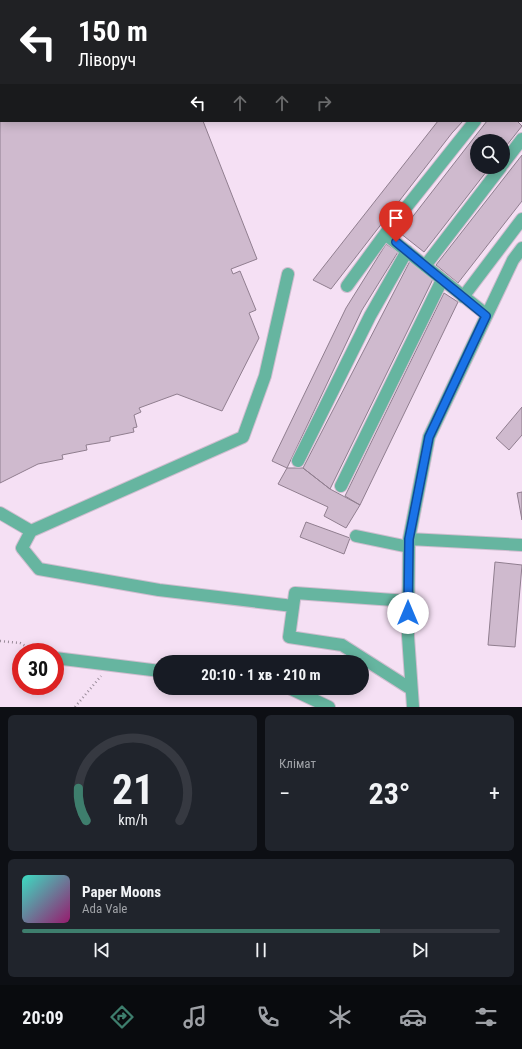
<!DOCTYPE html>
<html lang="uk">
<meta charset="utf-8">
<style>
body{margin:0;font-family:"Roboto Condensed",sans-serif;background:#20242c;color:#f1f3f6;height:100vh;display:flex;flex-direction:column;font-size:15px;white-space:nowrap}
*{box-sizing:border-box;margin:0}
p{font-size:13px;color:#9ea1a6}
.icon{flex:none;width:22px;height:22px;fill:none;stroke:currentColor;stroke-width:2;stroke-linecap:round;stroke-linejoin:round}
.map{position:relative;height:707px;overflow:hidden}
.details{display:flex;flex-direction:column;gap:8px;padding:8px;background:#0d0f14;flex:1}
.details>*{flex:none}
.top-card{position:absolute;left:0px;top:0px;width:522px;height:122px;box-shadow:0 2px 10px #0003;background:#202124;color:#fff;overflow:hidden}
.buttons{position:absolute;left:470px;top:134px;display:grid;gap:8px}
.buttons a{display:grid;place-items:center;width:40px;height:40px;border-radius:50%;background:#171b24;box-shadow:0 2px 10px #0003;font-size:20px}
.speed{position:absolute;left:12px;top:643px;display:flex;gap:8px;font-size:20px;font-weight:700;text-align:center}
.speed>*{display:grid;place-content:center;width:52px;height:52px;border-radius:50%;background:#171b24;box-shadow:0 2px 10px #0003;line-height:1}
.speed .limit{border:6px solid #d22;background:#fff;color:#111}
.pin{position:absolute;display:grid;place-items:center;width:34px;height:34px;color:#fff;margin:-41px -17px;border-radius:50% 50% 50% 0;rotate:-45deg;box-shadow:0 0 4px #0007}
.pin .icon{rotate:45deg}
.me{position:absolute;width:44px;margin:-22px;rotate:0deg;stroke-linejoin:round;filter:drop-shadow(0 0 3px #0008)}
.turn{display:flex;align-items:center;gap:14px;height:84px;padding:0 12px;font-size:18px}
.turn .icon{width:52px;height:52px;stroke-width:2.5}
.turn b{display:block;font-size:28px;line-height:34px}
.lanes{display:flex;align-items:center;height:38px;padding:0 12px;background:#0003;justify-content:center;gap:20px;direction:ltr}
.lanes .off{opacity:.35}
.big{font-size:30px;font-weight:700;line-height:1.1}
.details .widget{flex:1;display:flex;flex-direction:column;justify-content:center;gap:6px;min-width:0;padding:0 14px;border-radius:6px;background:#20242c}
.details .dial{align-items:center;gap:0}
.dial svg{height:104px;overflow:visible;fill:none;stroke:#363941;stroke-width:7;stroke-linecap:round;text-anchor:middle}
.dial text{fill:#f1f3f6;stroke:none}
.song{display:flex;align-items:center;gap:12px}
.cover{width:48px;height:48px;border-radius:6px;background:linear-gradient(135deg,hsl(170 70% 55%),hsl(320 70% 35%))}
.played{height:4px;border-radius:2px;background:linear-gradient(90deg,#3e7e6d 75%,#363941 75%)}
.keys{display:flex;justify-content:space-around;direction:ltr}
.heat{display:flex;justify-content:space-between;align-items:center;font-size:22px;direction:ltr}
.details .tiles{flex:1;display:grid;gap:8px;grid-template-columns:1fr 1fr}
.widget:last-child{grid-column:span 2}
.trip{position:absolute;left:153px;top:655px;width:216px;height:40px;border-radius:20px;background:#171b24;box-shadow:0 2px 10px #0003;font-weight:700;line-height:40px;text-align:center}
.tabs{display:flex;height:64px;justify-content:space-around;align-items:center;background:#090b0e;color:#9ea1a6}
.tabs .icon{width:28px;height:28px}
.tabs .current{color:#3e7e6d}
.tabs b{font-size:18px;color:#f1f3f6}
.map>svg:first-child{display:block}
</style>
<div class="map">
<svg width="522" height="707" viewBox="0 0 522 707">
<rect width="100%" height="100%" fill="#f5e0f4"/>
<!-- building -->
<path fill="#cfbace" stroke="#907e8f" d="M0,0H156L157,1H1V121H203L257,259L231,269L233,274L240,271L256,310L249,313L259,338L222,411L177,394L139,408L141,412L134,415L137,427L133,428L134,432L110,437V441L86,445L87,450L62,455L63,459L38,464L0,483Z
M208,0H324V1H209Z
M438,121H463L452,133L331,289L313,280Z
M487,121H517L522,126L503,150V141H477V167H490L424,252L400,233Z
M522,155V201L458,283L436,265Z
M386,244L398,252L362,310L287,468L272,461L346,308Z
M410,261L433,279L330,489L303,468Z
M444,293L458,302L360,505L345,496Z
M522,407V435L509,450L496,438Z
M287,468H303L330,489L360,505L346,528L324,516L328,507L278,484Z
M522,492V520L517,493Z
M306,522L350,538L344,554L300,537Z
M495,562L522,565L515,647L488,645Z"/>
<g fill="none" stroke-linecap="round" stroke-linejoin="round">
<defs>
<path id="minor" d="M521,68L522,67
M521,110L522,111
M503,164L522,139
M385,234L487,315
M425,266L501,167
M288,274L265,376L243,437L31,531L22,548L39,569L159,590L293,606
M347,286L385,234L475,121
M463,297L522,219
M298,461L370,316L407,251
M341,486L442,280
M0,513L31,531
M356,536L409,547
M409,539L522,545
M408,601L295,593L289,637L342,645L411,689
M55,658L160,671
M289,688L329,707
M413,707L408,636L409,539L429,437L513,260L522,248"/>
</defs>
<!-- minor casing -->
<use href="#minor" stroke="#cfbdcf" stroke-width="14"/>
<!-- path -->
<path stroke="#9a8c9a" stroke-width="2.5" stroke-dasharray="1 3" stroke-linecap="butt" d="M0,641L20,643L37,652
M75,707L101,676"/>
<!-- minor -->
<use href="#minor" stroke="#66b5a0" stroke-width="12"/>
</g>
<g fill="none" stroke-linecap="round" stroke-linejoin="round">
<defs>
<path id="route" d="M396,242L486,316L429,437L409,539L408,613"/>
</defs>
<!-- route casing -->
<use href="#route" stroke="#114b97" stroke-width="10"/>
<!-- route -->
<use href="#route" stroke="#1a73e8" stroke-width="7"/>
</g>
</svg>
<div class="buttons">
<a><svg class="icon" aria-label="search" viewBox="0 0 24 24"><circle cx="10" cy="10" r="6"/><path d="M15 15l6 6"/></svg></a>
</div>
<div class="speed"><div class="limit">30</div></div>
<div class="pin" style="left:396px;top:242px;background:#d93025"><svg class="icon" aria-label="arrive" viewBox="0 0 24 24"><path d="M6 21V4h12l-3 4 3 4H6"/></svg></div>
<svg class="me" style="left:408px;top:613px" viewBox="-20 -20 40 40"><circle r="19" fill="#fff"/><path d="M0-13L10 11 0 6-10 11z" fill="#1a73e8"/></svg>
<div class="trip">20:10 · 1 хв · 210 m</div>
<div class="top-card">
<div class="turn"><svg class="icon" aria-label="left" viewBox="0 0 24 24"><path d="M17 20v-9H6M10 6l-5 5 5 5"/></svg><div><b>150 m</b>Ліворуч</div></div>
<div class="lanes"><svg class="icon" aria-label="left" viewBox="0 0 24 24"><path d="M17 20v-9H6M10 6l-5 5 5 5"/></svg><svg class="icon off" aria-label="ahead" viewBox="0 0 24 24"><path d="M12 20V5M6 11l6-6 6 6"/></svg><svg class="icon off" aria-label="ahead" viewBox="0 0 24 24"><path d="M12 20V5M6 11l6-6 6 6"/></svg><svg class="icon off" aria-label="right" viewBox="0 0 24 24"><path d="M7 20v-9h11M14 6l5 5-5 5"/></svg></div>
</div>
</div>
<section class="details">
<div class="tiles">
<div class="widget dial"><svg viewBox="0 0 100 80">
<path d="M14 69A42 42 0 1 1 86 69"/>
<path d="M14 69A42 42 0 0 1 8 44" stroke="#3e7e6d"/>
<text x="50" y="56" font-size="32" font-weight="700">21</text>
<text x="50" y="72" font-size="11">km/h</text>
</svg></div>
<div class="widget"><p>Клімат</p>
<div class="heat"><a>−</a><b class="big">23°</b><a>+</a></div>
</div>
<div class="widget">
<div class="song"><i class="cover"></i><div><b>Paper Moons</b><p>Ada Vale</p></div></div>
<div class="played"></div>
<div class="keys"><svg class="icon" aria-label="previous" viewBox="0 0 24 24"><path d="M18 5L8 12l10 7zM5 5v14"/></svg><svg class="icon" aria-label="pause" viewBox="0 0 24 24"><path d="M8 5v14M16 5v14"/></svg><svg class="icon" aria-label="next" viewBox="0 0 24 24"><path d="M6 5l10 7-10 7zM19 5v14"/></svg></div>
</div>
</div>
</section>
<nav class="tabs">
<b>20:09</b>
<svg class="icon current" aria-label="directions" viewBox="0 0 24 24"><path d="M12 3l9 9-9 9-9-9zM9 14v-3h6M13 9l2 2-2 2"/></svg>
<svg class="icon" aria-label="music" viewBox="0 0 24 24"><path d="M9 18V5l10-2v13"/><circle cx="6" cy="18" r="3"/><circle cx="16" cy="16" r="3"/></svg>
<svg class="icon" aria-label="phone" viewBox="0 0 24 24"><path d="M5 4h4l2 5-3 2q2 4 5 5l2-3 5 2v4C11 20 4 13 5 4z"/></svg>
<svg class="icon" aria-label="climate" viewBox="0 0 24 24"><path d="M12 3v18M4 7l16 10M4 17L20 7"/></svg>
<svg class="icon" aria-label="car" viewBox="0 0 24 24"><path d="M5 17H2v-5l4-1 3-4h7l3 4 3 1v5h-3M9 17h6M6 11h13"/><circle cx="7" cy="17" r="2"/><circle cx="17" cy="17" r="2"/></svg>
<svg class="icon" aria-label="filters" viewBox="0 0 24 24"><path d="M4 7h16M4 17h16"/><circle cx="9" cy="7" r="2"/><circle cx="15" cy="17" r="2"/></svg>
</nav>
